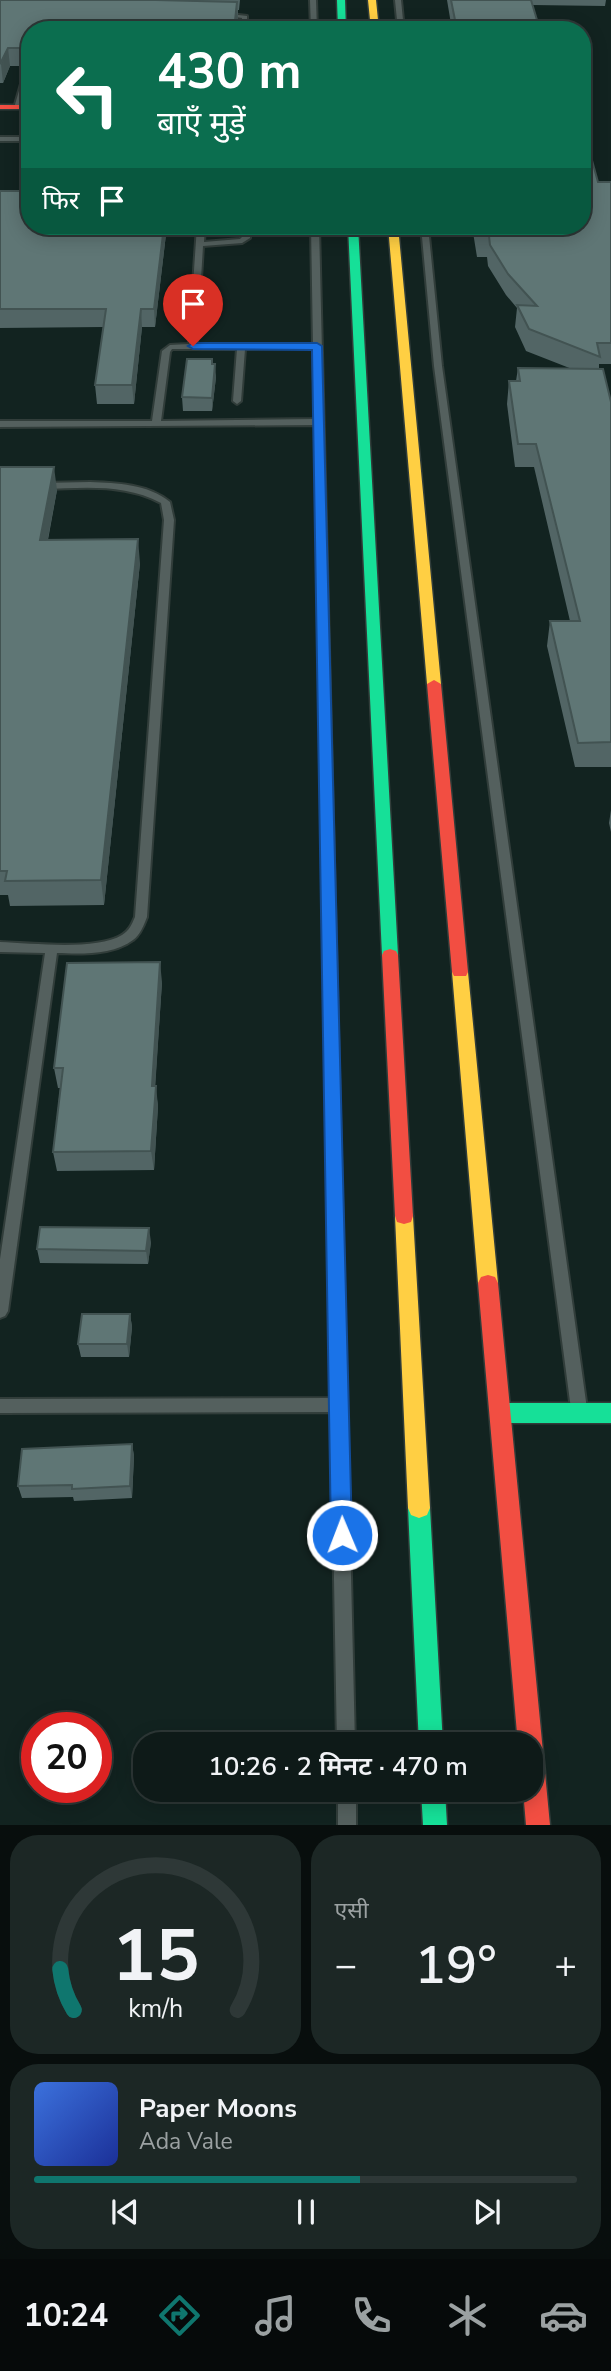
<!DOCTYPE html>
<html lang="hi">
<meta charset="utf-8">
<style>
body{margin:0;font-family:"Nunito Sans","Noto Sans Devanagari",sans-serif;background:#1c2725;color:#f1f3f6;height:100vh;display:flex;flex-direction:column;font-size:26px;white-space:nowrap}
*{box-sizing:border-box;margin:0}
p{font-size:23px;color:#9ba1a2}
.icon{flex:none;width:38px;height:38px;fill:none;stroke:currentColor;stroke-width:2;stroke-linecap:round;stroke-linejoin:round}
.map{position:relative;height:1825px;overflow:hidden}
.drawer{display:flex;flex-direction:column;gap:10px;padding:10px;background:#080e0d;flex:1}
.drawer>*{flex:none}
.guide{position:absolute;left:21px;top:21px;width:570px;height:214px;border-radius:28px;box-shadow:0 4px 18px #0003,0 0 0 2px #2e3837;background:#0b6e4f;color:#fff;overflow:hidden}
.speed{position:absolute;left:21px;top:1712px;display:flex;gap:14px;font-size:35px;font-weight:700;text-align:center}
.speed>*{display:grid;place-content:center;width:91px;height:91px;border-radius:50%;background:#0e1a18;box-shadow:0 4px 18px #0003,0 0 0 2px #2e3837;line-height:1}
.speed .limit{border:10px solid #d22;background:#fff;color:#111}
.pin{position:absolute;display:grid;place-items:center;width:60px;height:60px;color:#fff;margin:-72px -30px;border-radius:50% 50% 50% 0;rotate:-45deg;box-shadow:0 0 7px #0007}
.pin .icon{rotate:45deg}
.me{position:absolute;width:77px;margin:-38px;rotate:359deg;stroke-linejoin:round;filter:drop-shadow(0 0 5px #0008)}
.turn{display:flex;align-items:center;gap:24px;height:147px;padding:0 21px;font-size:32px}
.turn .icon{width:91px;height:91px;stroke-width:2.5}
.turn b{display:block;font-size:49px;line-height:60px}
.then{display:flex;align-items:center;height:66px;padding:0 21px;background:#0003;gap:14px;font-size:26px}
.big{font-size:52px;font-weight:600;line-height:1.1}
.drawer .card{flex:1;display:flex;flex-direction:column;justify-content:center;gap:10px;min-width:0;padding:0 24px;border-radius:28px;background:#1c2725}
.drawer .dial{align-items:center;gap:0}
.dial svg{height:182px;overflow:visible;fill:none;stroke:#2e3837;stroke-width:7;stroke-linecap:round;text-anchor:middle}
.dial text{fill:#f1f3f6;stroke:none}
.song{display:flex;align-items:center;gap:21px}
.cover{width:84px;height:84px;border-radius:10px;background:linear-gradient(135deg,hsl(220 70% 55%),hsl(230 70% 35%))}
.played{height:7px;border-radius:4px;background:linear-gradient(90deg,#0f766e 60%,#2e3837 60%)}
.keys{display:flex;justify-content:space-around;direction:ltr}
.heat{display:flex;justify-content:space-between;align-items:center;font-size:38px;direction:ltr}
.drawer .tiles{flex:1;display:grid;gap:10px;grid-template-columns:1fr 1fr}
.card:last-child{grid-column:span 2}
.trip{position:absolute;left:133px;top:1732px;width:410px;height:70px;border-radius:28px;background:#0e1a18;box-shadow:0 4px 18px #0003,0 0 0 2px #2e3837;font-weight:600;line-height:70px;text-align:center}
.menu{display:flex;height:112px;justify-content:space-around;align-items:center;background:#060a0a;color:#9ba1a2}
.menu .icon{width:49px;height:49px}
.menu .on{color:#0f766e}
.menu b{font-size:32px;color:#f1f3f6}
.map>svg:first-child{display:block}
</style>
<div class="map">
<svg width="611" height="1825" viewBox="0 0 611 1825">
<rect width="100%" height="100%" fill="#122320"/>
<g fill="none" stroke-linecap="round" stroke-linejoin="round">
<defs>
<path id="lane" d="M310,0H316L317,30H311Z
M395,0H401L404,30H398Z
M222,13L247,16V30H241L242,18L222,15Z
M30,73L19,107L14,108L23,77Z
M0,137H30V141H0Z
M197,226H205L204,242L240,239L242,237L243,226H250V238L242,243L203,246L197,344H313L311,226H319L355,1745H337L331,1412L0,1413V1399L331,1398L315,425L0,427V421H152L162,351L170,345L189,344ZM313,348L315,419L161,421L170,352L172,349H237L233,401L237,404L241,401L245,349Z
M421,226H428L442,366L587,1409L585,1414L579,1416L573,1414L571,1409L434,366Z
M90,482C117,483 148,484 170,502L174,520L147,917C144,925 140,935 133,940C114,955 81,954 57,953L8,1311L5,1316L0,1318V1259L45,953L0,952V942C31,943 96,951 122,935C129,931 132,924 135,917L164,520L161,503C124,483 83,488 42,489L37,486L42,483Z
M338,1790H356V1825H338Z"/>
<path id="fast" d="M337,0H345L346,30H338Z
M348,226H358L398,955L396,959H384L382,955Z
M500,1403H611V1423H500L493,1420L490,1413L493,1406Z
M419,1498L427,1501L430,1508L443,1745H419L408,1508L411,1501Z
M421,1790H445L447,1825H423Z"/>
<path id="slow" d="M368,0H376L379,30H371Z
M388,226H398L441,684L434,688L427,684Z
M460,966L466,968L468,972L498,1283L495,1289L488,1291L481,1289L478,1283L452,972L454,968Z
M404,1208L411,1210L413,1216L430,1508L427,1515L419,1518L411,1515L408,1508L395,1216L397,1210Z"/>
<path id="jam" d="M0,105H30V109H0Z
M434,680L441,684L468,972L466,976H454L452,972L427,684Z
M390,949L396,951L398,955L413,1216L411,1222L404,1224L397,1222L395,1216L382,955L384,951Z
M488,1275L495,1277L498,1283L550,1825H526L523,1790H530V1745H518L478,1283L481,1277Z"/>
</defs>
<!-- lane casing -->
<use href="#lane" stroke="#313d3a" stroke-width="4"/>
<!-- fast casing -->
<use href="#fast" stroke="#313d3a" stroke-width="3"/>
<!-- slow casing -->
<use href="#slow" stroke="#313d3a" stroke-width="3"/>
<!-- jam casing -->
<use href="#jam" stroke="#313d3a" stroke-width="3"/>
<!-- lane -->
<use href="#lane" fill="#54605e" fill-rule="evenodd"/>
<!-- fast -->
<use href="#fast" fill="#16e098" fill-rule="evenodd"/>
<!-- slow -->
<use href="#slow" fill="#ffcf43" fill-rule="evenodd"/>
<!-- jam -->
<use href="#jam" fill="#f24e42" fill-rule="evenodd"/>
</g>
<!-- wall -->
<path fill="#526565" d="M0,0H240L239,10H238V20L30,30V66H10L3,83H0Z
M447,0H606L605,6L532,5L540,30H452Z
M598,182H611V364H599V369L611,402V767H575L547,646L550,621H570L534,467H515L507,404L509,381H516L518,368L572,369L526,351L515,327L517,308L506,295L488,266L487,257H477L472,226H583Z
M0,191L167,226L155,327H142L134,404H97L95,385L103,327L0,328Z
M213,364L216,377L212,411H183L182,397Z
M0,467L57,490L48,540L140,563L104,905L10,906L8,895H0Z
M611,810V832L609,823Z
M162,982L155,1086L158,1106L154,1170L57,1171L53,1152L60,1088H58L54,1068Z
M151,1242L148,1264L40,1263L37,1249Z
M130,1314L132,1327L129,1357H81L78,1344Z
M132,1444L134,1456L132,1498L74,1501L73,1497L22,1498L18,1486Z"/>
<!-- shaded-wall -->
<path fill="#425352" d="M237,2L238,20L237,30H234Z
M8,48L10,66L3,83L1,64Z
M164,226H167L155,327L154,309Z
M141,309L142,327L134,404L132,385Z
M215,364L216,377L212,411V398Z
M54,467L57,490L43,564L40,540Z
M138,539L140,563L104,905L101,880Z
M160,962L162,982L154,1106L152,1086Z
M156,1086L158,1106L154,1170L151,1151Z
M149,1228L151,1242L148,1264L146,1251Z
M130,1314L132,1327L129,1357L127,1344Z
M132,1444L134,1456L132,1498L130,1486Z"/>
<!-- building -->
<path fill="#5f7675" stroke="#425352" stroke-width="2" d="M0,0H156L237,2L234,30H30V48H8L0,64Z
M451,0H531L540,30H457Z
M583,128L598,182H611V343H597L600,357L529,329L517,305L537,306L508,274L490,245L489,236H479L477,226H583Z
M0,191H30V226H164L154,309H141L132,385H95L106,309H0Z
M187,359H212V364H215L212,398L182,397Z
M518,368L603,369L611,402V742L578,743L550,621H580L536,444H518L509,381H520Z
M0,467H54L40,540L138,539L101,880L5,881L7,871H0Z
M160,962L152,1086H156L151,1151L53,1152L63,1068H54L67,963Z
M40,1227L149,1228L146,1251L37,1249Z
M82,1314H130L127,1344H78Z
M132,1444L130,1486L72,1489V1485L18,1486L22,1449Z"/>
<!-- route -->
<path fill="#1a73e8" stroke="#114b97" stroke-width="2" d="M317,343L322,346L352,1535L349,1543L342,1546L334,1543L331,1535L312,350L193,349L188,346L193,343Z"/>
</svg>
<div class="speed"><div class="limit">20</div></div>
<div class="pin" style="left:193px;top:346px;background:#d93025"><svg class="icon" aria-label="arrive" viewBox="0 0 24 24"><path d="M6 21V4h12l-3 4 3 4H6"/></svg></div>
<svg class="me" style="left:342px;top:1535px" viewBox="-20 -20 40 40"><circle r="17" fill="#1a73e8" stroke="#fff" stroke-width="3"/><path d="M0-11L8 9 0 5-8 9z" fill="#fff"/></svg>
<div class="trip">10:26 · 2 मिनट · 470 m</div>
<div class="guide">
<div class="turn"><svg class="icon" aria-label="left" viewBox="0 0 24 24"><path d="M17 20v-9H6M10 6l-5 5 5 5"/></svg><div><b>430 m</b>बाएँ मुड़ें</div></div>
<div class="then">फिर<svg class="icon" aria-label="arrive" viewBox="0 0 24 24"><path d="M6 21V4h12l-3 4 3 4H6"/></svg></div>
</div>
</div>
<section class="drawer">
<div class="tiles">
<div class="card dial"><svg viewBox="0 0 100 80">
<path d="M14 69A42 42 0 1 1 86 69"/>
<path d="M14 69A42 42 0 0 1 8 51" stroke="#0f766e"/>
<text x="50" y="56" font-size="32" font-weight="700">15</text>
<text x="50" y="72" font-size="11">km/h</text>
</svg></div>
<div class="card"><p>एसी</p>
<div class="heat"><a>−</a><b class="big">19°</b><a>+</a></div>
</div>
<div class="card">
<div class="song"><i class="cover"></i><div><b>Paper Moons</b><p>Ada Vale</p></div></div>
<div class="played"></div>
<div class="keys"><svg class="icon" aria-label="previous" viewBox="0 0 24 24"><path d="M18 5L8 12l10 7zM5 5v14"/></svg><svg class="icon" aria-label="pause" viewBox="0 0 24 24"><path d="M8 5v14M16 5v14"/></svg><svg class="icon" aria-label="next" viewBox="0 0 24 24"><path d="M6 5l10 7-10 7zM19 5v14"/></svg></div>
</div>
</div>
</section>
<nav class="menu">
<b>10:24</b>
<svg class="icon on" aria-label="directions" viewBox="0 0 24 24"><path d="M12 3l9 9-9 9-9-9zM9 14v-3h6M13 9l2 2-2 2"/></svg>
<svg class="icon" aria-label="music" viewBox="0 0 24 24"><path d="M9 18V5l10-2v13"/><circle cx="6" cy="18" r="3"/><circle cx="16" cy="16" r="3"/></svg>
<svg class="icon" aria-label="phone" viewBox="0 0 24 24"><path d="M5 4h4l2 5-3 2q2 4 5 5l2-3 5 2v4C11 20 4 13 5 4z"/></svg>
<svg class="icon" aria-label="climate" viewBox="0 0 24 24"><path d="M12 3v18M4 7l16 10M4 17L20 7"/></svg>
<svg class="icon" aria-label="car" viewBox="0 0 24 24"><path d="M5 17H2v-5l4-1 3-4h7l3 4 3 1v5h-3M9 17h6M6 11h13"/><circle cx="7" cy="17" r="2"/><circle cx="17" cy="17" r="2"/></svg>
</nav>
